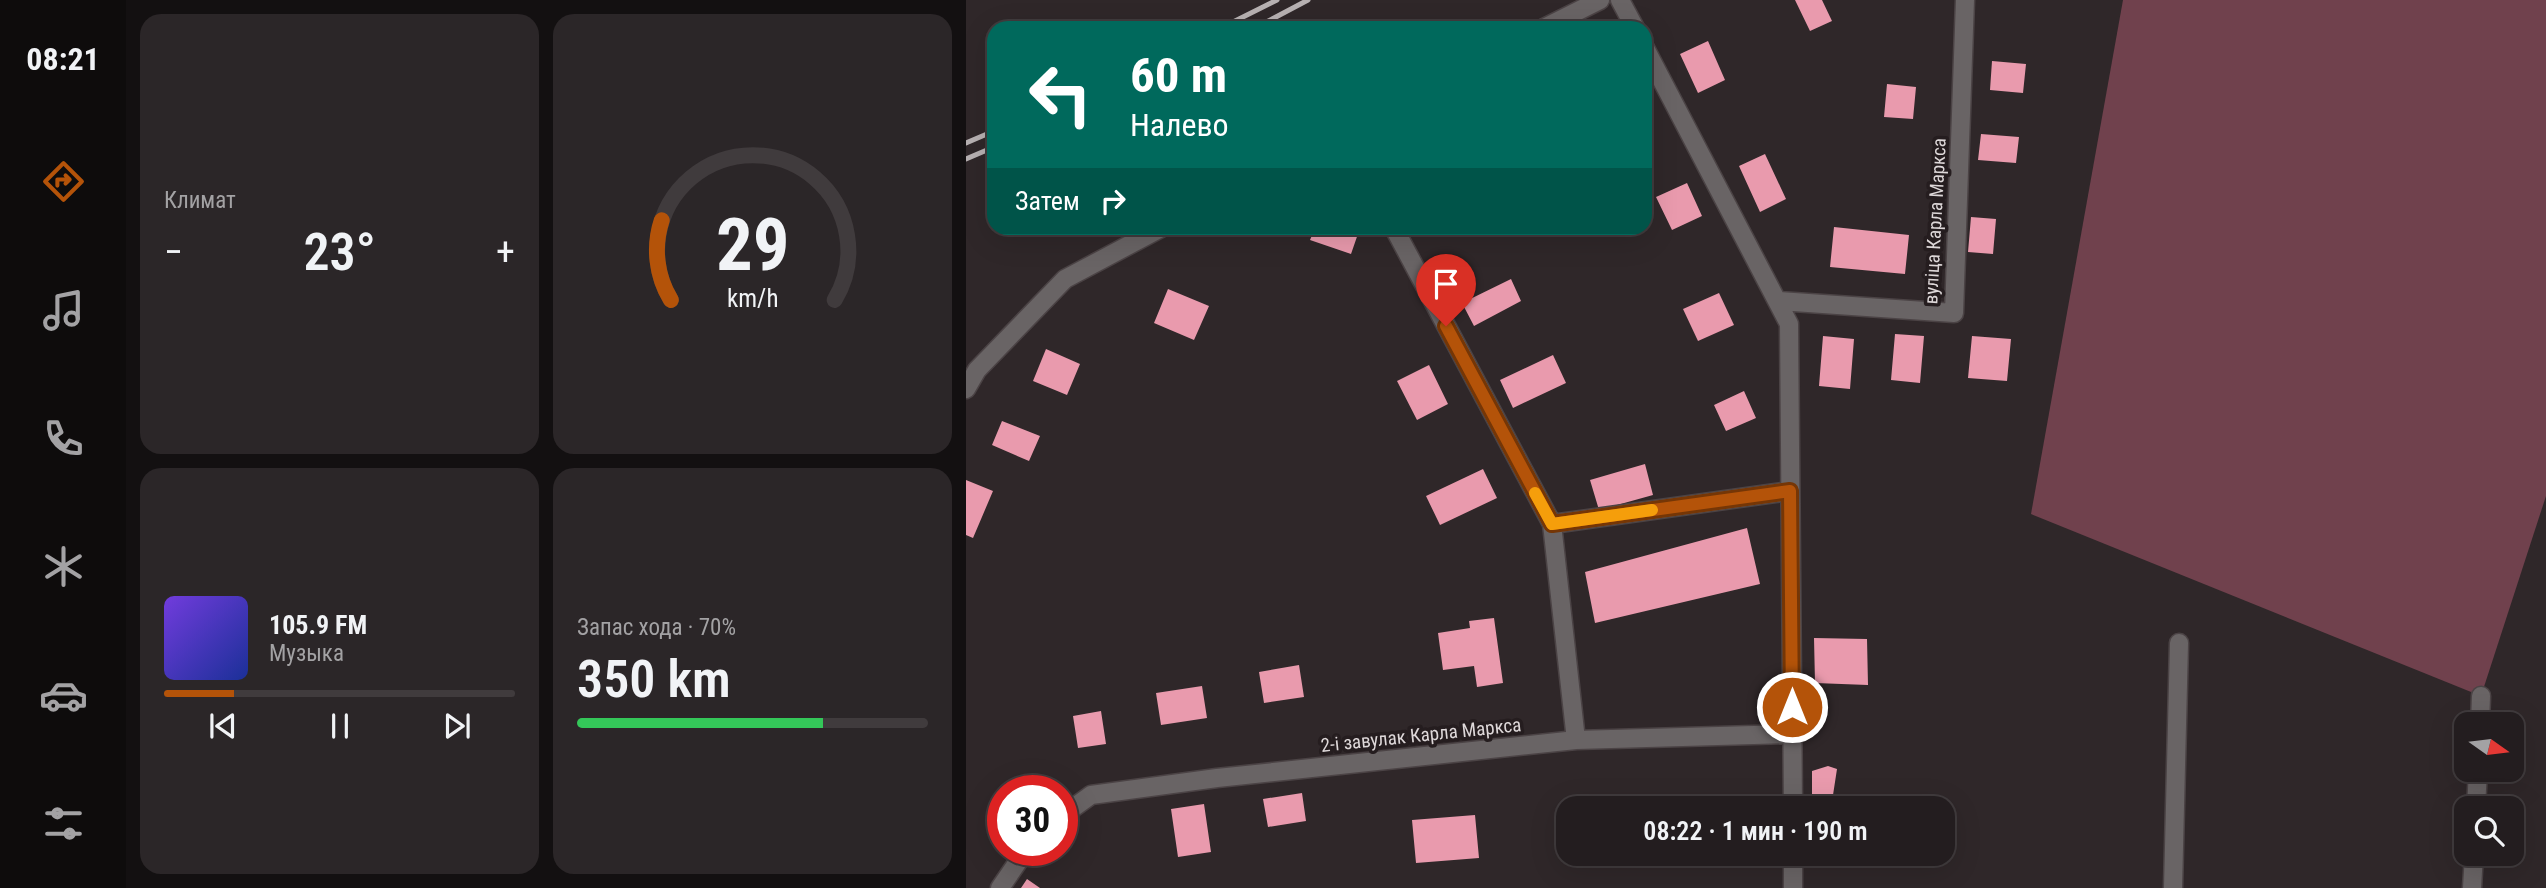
<!DOCTYPE html>
<html lang="ru">
<meta charset="utf-8">
<style>
body{margin:0;font-family:"Roboto Condensed",sans-serif;background:#2b2628;color:#f1f3f6;height:100vh;display:flex;flex-direction:column;font-size:26px;white-space:nowrap}
*{box-sizing:border-box;margin:0}
p{font-size:23px;color:#a3a2a4}
.icon{flex:none;width:38px;height:38px;fill:none;stroke:currentColor;stroke-width:2;stroke-linecap:round;stroke-linejoin:round}
.map{position:relative;flex:1;overflow:hidden}
.panel{display:flex;flex-direction:column;gap:14px;padding:14px;background:#131011;width:840px}
.panel>*{flex:none}
.hud{position:absolute;left:21px;top:21px;width:665px;height:214px;border-radius:21px;box-shadow:0 7px 28px #0002,0 0 0 2px #403b3d;background:#00695c;color:#fff;overflow:hidden}
.needle{width:46px;rotate:104deg}
.fabs{position:absolute;left:1488px;top:712px;display:grid;gap:14px}
.fabs a{display:grid;place-items:center;width:70px;height:70px;border-radius:14px;background:#231d1f;box-shadow:0 7px 28px #0002,0 0 0 2px #403b3d;font-size:35px}
.speed{position:absolute;left:21px;top:775px;display:flex;gap:14px;font-size:35px;font-weight:700;text-align:center}
.speed>*{display:grid;place-content:center;width:91px;height:91px;border-radius:50%;background:#231d1f;box-shadow:0 7px 28px #0002,0 0 0 2px #403b3d;line-height:1}
.speed .limit{border:10px solid #d22;background:#fff;color:#111}
.pin{position:absolute;display:grid;place-items:center;width:60px;height:60px;color:#fff;margin:-72px -30px;border-radius:50% 50% 50% 0;rotate:-45deg;box-shadow:0 0 7px #0007}
.pin .icon{rotate:45deg}
.me{position:absolute;width:77px;margin:-38px;rotate:0deg;stroke-linejoin:round;filter:drop-shadow(0 0 5px #0008)}
.turn{display:flex;align-items:center;gap:24px;height:147px;padding:0 28px;font-size:32px}
.turn .icon{width:91px;height:91px;stroke-width:2.5}
.turn b{display:block;font-size:49px;line-height:60px}
.then{display:flex;align-items:center;height:66px;padding:0 28px;background:#0003;gap:14px;font-size:26px}
.big{font-size:52px;font-weight:600;line-height:1.1}
.panel .card{flex:1;display:flex;flex-direction:column;justify-content:center;gap:10px;min-width:0;padding:0 24px;border-radius:21px;background:#2b2628}
.panel .dial{align-items:center;gap:0}
.dial svg{height:182px;overflow:visible;fill:none;stroke:#403b3d;stroke-width:7;stroke-linecap:round;text-anchor:middle}
.dial text{fill:#f1f3f6;stroke:none}
.song{display:flex;align-items:center;gap:21px}
.cover{width:84px;height:84px;border-radius:10px;background:linear-gradient(135deg,hsl(260 70% 55%),hsl(230 70% 35%))}
.played{height:7px;border-radius:4px;background:linear-gradient(90deg,#b45309 20%,#403b3d 20%)}
.keys{display:flex;justify-content:space-around;direction:ltr}
.heat{display:flex;justify-content:space-between;align-items:center;font-size:38px;direction:ltr}
.charge{height:10px;border-radius:5px;background:linear-gradient(90deg,#34c759 70%,#403b3d 0)}
.panel .tiles{flex:1;display:grid;gap:14px;grid-template-columns:repeat(2,1fr)}
.trip{position:absolute;left:590px;top:796px;width:399px;height:70px;border-radius:21px;background:#231d1f;box-shadow:0 7px 28px #0002,0 0 0 2px #403b3d;font-weight:600;line-height:70px;text-align:center}
main{display:flex;flex:1;min-height:0}
.menu{display:flex;flex-direction:column;width:126px;justify-content:space-around;align-items:center;background:#0e0c0c;color:#a3a2a4}
.menu .icon{width:49px;height:49px}
.menu .selected{color:#b45309}
.menu b{font-size:32px;color:#f1f3f6}
.map>svg:first-child{display:block}
</style>
<main>
<nav class="menu">
<b>08:21</b>
<svg class="icon selected" aria-label="directions" viewBox="0 0 24 24"><path d="M12 3l9 9-9 9-9-9zM9 14v-3h6M13 9l2 2-2 2"/></svg>
<svg class="icon" aria-label="music" viewBox="0 0 24 24"><path d="M9 18V5l10-2v13"/><circle cx="6" cy="18" r="3"/><circle cx="16" cy="16" r="3"/></svg>
<svg class="icon" aria-label="phone" viewBox="0 0 24 24"><path d="M5 4h4l2 5-3 2q2 4 5 5l2-3 5 2v4C11 20 4 13 5 4z"/></svg>
<svg class="icon" aria-label="climate" viewBox="0 0 24 24"><path d="M12 3v18M4 7l16 10M4 17L20 7"/></svg>
<svg class="icon" aria-label="car" viewBox="0 0 24 24"><path d="M5 17H2v-5l4-1 3-4h7l3 4 3 1v5h-3M9 17h6M6 11h13"/><circle cx="7" cy="17" r="2"/><circle cx="17" cy="17" r="2"/></svg>
<svg class="icon" aria-label="filters" viewBox="0 0 24 24"><path d="M4 7h16M4 17h16"/><circle cx="9" cy="7" r="2"/><circle cx="15" cy="17" r="2"/></svg>
</nav>
<section class="panel">
<div class="tiles">
<div class="card"><p>Климат</p>
<div class="heat"><a>−</a><b class="big">23°</b><a>+</a></div>
</div>
<div class="card dial"><svg viewBox="0 0 100 80">
<path d="M14 69A42 42 0 1 1 86 69"/>
<path d="M14 69A42 42 0 0 1 10 34" stroke="#b45309"/>
<text x="50" y="56" font-size="32" font-weight="700">29</text>
<text x="50" y="72" font-size="11">km/h</text>
</svg></div>
<div class="card">
<div class="song"><i class="cover"></i><div><b>105.9 FM</b><p>Музыка</p></div></div>
<div class="played"></div>
<div class="keys"><svg class="icon" aria-label="previous" viewBox="0 0 24 24"><path d="M18 5L8 12l10 7zM5 5v14"/></svg><svg class="icon" aria-label="pause" viewBox="0 0 24 24"><path d="M8 5v14M16 5v14"/></svg><svg class="icon" aria-label="next" viewBox="0 0 24 24"><path d="M6 5l10 7-10 7zM19 5v14"/></svg></div>
</div>
<div class="card"><p>Запас хода · 70%</p><b class="big">350 km</b><div class="charge"></div></div>
</div>
</section>
<div class="map">
<svg width="1580" height="888" viewBox="0 0 1580 888">
<rect width="100%" height="100%" fill="#2f2729"/>
<!-- green -->
<path fill="#70414d" d="M1157,0H1580V496L1515,696L1065,514Z"/>
<!-- building -->
<path fill="#e99aad" d="M829,0H856L866,21L844,31Z
M742,41L759,80L732,93L714,54Z
M1026,61L1060,64L1057,93L1024,90Z
M921,84L950,87L947,119L918,117Z
M1015,134L1053,137L1050,163L1012,160Z
M799,154L820,199L794,212L773,166Z
M721,183L736,216L706,230L690,197Z
M1005,217L1030,219L1027,254L1002,252Z
M868,227L943,235L939,274L864,267Z
M349,228H394L385,254L344,240Z
M545,279L555,301L508,326L496,303Z
M202,289L243,306L228,340L188,323Z
M753,293L768,325L732,341L717,309Z
M929,334L958,336L954,383L925,380Z
M857,336L888,339L884,389L853,386Z
M1006,336L1045,339L1041,381L1002,378Z
M80,349L114,364L101,395L67,381Z
M587,355L600,383L547,408L534,380Z
M463,365L482,404L451,420L431,381Z
M778,391L790,418L760,431L748,405Z
M36,421L74,436L63,461L26,445Z
M679,464L687,495L633,510L624,480Z
M517,469L531,498L474,525L460,496Z
M0,480L27,491L7,538L0,535Z
M781,528L794,584L629,623L619,572Z
M528,618L537,683L511,687L508,666L477,670L472,633L504,628L503,621Z
M848,638L901,639L902,685L849,683Z
M333,665L338,697L298,703L293,672Z
M236,686L241,718L195,725L190,693Z
M135,711L140,744L112,748L107,716Z
M862,766L871,769L865,808H846V771Z
M336,793L340,821L302,827L297,799Z
M238,804L245,852L212,857L205,809Z
M509,815L513,858L450,863L446,820Z
M61,879L74,888H55Z"/>
<g fill="none" stroke-linecap="round" stroke-linejoin="round">
<defs>
<path id="minor" d="M654,0L669,28
M578,28L634,0
M679,48L823,324L827,808
M428,228L586,524L824,491
M813,301L988,313L999,0
M0,389L11,370L99,279L195,228
M586,524L610,740
M1514,724L1515,696
M1510,808L1512,770
M96,816L125,795L251,778L610,740L826,734
M827,854V888
M34,888L60,850
M1207,888L1213,643
M1506,888L1508,854"/>
</defs>
<!-- minor casing -->
<use href="#minor" stroke="#4b4345" stroke-width="21"/>
<!-- minor -->
<use href="#minor" stroke="#696465" stroke-width="18"/>
<!-- rail -->
<path stroke="#b7b1b2" stroke-width="5" d="M255,28L311,0
M289,28L342,0
M0,143L28,131
M0,159L28,147"/>
</g>
<g fill="none" stroke-linecap="round" stroke-linejoin="round">
<defs>
<path id="route" d="M480,326L586,524L824,491L826,707"/>
</defs>
<!-- route casing -->
<use href="#route" stroke="#753606" stroke-width="18"/>
<!-- route -->
<use href="#route" stroke="#b45309" stroke-width="12"/>
<!-- slow -->
<path stroke="#f59e0b" stroke-width="12" d="M569,493L586,524L686,510"/>
</g>
<g text-anchor="middle" dominant-baseline="central" stroke-width="7" stroke-linejoin="round" paint-order="stroke">
<!-- street labels -->
<g font-size="19" fill="#ded8d9" stroke="#251d1f">
<text transform="translate(969 221) rotate(-87)">вуліца Карла Маркса</text>
<text transform="translate(455 735) rotate(-6)">2-і завулак Карла Маркса</text>
</g>
</g>
</svg>
<div class="fabs">
<a><svg class="needle" viewBox="-14 -14 28 28"><path d="M0-13l5 13h-10z" fill="#e53935"/><path d="M0 13l5-13h-10z" fill="#a3a2a4"/></svg></a>
<a><svg class="icon" aria-label="search" viewBox="0 0 24 24"><circle cx="10" cy="10" r="6"/><path d="M15 15l6 6"/></svg></a>
</div>
<div class="speed"><div class="limit">30</div></div>
<div class="pin" style="left:480px;top:326px;background:#d93025"><svg class="icon" aria-label="arrive" viewBox="0 0 24 24"><path d="M6 21V4h12l-3 4 3 4H6"/></svg></div>
<svg class="me" style="left:826px;top:707px" viewBox="-20 -20 40 40"><circle r="17" fill="#b45309" stroke="#fff" stroke-width="3"/><path d="M0-11L8 9 0 5-8 9z" fill="#fff"/></svg>
<div class="trip">08:22 · 1 мин · 190 m</div>
<div class="hud">
<div class="turn"><svg class="icon" aria-label="left" viewBox="0 0 24 24"><path d="M17 20v-9H6M10 6l-5 5 5 5"/></svg><div><b>60 m</b>Налево</div></div>
<div class="then">Затем<svg class="icon" aria-label="right" viewBox="0 0 24 24"><path d="M7 20v-9h11M14 6l5 5-5 5"/></svg></div>
</div>
</div>
</main>
